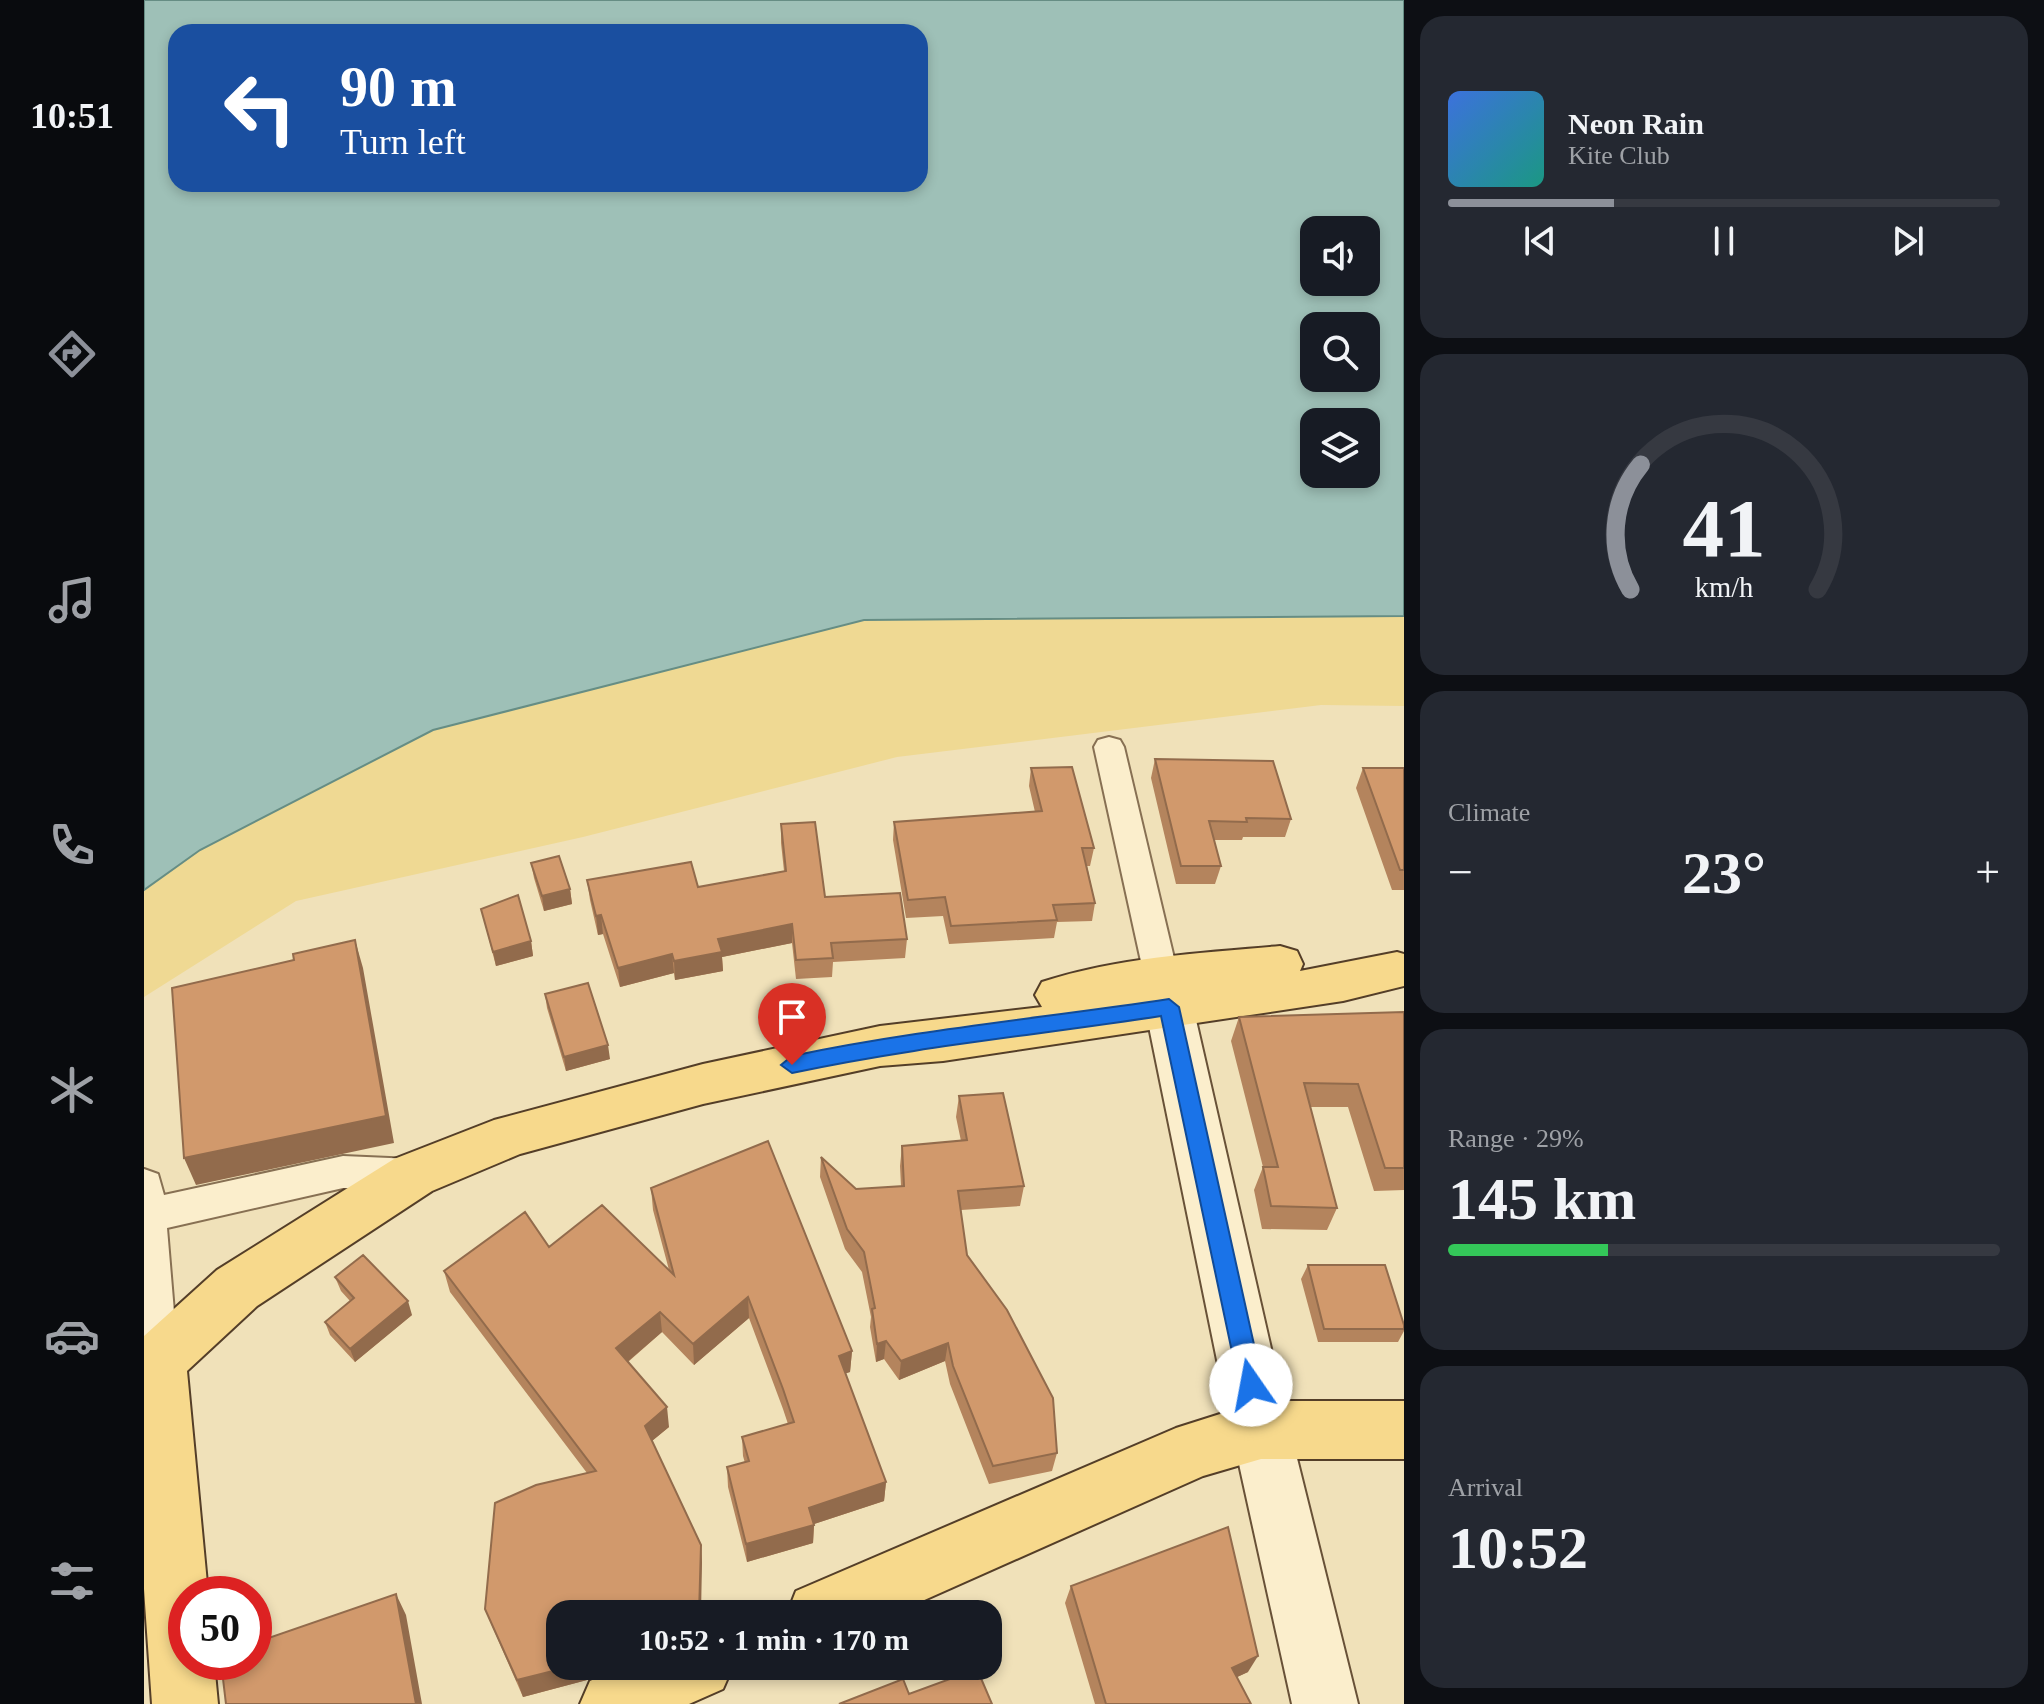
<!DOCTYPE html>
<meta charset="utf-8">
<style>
body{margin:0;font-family:"Times New Roman",serif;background:#242831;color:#f1f3f6;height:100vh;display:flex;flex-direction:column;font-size:30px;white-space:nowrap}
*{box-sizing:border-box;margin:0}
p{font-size:26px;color:#9ea1a6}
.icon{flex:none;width:44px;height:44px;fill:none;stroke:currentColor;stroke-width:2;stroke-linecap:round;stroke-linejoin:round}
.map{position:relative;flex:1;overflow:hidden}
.drawer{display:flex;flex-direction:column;gap:16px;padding:16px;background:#0d0f14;width:640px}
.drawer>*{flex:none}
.top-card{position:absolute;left:24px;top:24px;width:760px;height:168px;border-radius:24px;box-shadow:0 4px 12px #0003;background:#1a4fa0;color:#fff;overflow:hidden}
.buttons{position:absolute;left:1156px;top:216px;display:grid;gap:16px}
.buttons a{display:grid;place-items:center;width:80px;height:80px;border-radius:16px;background:#171b24;box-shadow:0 4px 12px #0003;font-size:40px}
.speed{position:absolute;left:24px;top:1576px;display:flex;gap:16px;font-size:40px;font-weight:700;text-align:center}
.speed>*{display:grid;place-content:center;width:104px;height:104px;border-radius:50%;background:#171b24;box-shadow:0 4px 12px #0003;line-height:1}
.speed .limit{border:12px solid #d22;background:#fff;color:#111}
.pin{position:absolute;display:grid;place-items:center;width:68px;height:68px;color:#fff;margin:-82px -34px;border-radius:50% 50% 50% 0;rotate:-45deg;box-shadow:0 0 8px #0007}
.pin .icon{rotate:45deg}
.me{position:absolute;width:88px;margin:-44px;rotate:348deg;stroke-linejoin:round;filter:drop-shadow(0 0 6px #0008)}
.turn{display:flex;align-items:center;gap:28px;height:168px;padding:0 40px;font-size:36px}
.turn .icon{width:104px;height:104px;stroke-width:2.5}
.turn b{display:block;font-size:56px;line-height:68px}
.big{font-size:60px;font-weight:600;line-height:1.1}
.drawer .card{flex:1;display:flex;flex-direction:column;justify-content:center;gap:12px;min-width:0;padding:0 28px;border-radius:24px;background:#242831}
.drawer .dial{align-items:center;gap:0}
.dial svg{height:208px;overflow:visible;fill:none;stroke:#363941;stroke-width:7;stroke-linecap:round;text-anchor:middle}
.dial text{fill:#f1f3f6;stroke:none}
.song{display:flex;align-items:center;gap:24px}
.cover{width:96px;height:96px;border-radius:12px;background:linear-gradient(135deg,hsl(220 70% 55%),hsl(170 70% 35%))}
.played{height:8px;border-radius:4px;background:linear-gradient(90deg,#8c9099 30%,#363941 30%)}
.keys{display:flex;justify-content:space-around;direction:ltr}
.heat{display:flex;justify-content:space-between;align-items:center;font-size:44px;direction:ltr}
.charge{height:12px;border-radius:6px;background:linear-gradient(90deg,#34c759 29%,#363941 0)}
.trip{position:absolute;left:402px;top:1600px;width:456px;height:80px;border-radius:24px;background:#171b24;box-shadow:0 4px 12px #0003;font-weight:600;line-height:80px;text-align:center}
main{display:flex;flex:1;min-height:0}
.dock{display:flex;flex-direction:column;width:144px;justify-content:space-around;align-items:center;background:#090b0e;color:#9ea1a6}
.dock .icon{width:56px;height:56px}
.dock .selected{color:#8c9099}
.dock b{font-size:36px;color:#f1f3f6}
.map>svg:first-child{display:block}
</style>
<main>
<nav class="dock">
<b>10:51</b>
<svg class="icon selected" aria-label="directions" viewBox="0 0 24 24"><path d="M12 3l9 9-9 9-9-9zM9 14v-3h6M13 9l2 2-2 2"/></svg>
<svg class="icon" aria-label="music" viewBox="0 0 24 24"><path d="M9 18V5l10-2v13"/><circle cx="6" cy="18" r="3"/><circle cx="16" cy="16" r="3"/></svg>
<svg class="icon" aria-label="phone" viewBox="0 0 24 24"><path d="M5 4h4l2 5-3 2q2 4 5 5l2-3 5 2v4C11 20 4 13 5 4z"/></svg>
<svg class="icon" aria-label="climate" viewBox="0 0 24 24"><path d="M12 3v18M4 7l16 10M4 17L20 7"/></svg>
<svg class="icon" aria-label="car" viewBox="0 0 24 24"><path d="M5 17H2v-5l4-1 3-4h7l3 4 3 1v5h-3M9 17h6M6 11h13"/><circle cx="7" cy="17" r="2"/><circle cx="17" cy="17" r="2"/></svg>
<svg class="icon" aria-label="filters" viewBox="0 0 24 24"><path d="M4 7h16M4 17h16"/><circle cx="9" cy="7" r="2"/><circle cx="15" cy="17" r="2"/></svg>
</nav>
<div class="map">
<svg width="1260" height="1704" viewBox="0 0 1260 1704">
<rect width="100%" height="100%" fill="#f0e1b9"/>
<!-- sand -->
<path fill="#efd993" d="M1220,614L1260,616V706L1177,705L753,757L439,837L152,901L0,997V890L56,850L289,730L720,620Z"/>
<!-- water -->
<path fill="#9ec0b7" stroke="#668d84" stroke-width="2" fill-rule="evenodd" d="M0,0H1260V616L720,620L289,730L56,850L0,890ZM32,32H776V184H32ZM1170,230H1222V282H1170ZM1170,326H1222V378H1170ZM1170,422H1222V474H1170Z"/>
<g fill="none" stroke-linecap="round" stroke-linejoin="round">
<defs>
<path id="street" d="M965,737L976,740L980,747L1034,975L1029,984L1017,988L1005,984L1000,975L950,747L954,740Z
M199,1156L269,1159L282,1163L288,1175L282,1187L269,1191L199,1188L23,1228L34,1360L28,1374L13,1380L0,1374V1169L14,1174L20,1195Z"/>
<path id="secondary" d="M1025,988L1042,994L1049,1007L1142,1414L1214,1704H1148L1084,1414L1001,1007L1008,994Z"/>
<path id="primary" d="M1136,946L1153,951L1159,964L1156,971L1253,952L1260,954V986L1199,1001L799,1061L736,1066L559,1104L376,1154L288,1191L113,1306L43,1371L64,1594H42V1662H70L74,1704H8L0,1589V1336L73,1270L250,1159L350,1120L559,1064L736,1026L898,1007L891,995L898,982C974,957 1057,953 1136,946Z
M1117,1401H1260V1459H1117L1059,1476L749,1614H643L652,1591L1032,1428Z
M479,1666H589L579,1689L545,1704H436L446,1681Z"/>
</defs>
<!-- street casing -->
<use href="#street" stroke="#877053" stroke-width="4"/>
<!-- secondary casing -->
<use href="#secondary" stroke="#685137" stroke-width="4"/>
<!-- primary casing -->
<use href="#primary" stroke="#543e28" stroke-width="4"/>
<!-- street -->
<use href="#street" fill="#fbeecc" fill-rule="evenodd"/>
<!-- secondary -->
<use href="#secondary" fill="#fbeecc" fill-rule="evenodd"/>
<!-- primary -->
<use href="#primary" fill="#f7d98c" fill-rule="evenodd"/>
</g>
<!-- wall -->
<path fill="#b4845d" d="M1011,759L1147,819L1141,837H1099L1098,840H1070L1077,866L1071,884H1032L1007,778Z
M887,768L950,848L946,866H943L951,903L948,921L913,922L910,938L805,944L799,916L762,918L749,840L750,822L891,812L885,786Z
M1219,768H1260V890H1248L1212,788Z
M637,824L681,897L763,939L761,958L689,962L688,977L652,979L648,943L578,957L579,971L531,980L530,973L476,987L459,934L454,935L446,900L443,880L554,887L640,871L637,843Z
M387,863L426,889L428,904L400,911L390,878Z
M337,909L387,941L389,956L352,966Z
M401,994L466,1059L422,1071L403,1008Z
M1260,1012V1190L1230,1191L1204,1107H1166L1193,1208L1183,1230L1118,1229L1110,1190L1119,1167L1087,1041L1095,1017Z
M815,1096L880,1186L876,1206L817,1210L823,1255L913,1453L908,1471L845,1484L806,1384L801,1361L755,1380L740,1359L732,1362L726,1327L727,1317L718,1272L701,1249L676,1177L677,1157L712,1189L757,1186L756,1166L758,1146L817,1141L812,1117Z
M507,1188L708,1351L706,1372L701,1373L742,1482L740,1501L670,1524L669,1543L603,1562L584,1487L583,1467L601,1463L599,1456L598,1437L644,1424L639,1409L605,1318L550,1365L518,1332L484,1362L525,1427L508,1441L557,1545L558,1563L416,1614L443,1680L379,1697L348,1626L341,1609L443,1473L306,1292L300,1271L405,1247L525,1270L509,1210Z
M1164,1265L1260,1325V1331L1254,1342H1174L1157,1279Z
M191,1277L268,1315L211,1362L186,1335L181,1322L206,1301L197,1291Z
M927,1586L1104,1672L1093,1677L1107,1704H951L921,1603Z"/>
<!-- shaded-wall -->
<path fill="#926b4c" d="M426,889L428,904L400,911L398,896Z
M457,915L459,934L454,935L452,916Z
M648,924V943L578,957L579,971L531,980L530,961L574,939Z
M211,940L219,968L250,1143L52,1185L40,1158Z
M387,941L389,956L352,966L349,952Z
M528,954L530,973L476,987L474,968Z
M464,1045L466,1059L422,1071L420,1057Z
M604,1297L605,1318L550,1365L549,1344Z
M264,1301L268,1315L211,1362L206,1349Z
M516,1312L518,1332L475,1369L472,1348Z
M742,1341L740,1359L732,1362L733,1344Z
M804,1343L801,1361L755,1380L757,1361Z
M708,1351L706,1372L694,1376L695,1356Z
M523,1407L525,1427L503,1445L501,1426Z
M742,1482L740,1501L664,1526L665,1508Z
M670,1525L669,1543L603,1562L602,1544Z
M557,1545L558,1563L557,1614H555Z
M252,1594L262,1615L278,1704H272Z
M1114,1656L1104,1672L1078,1684L1088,1668Z
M429,1666H472L443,1680L379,1697L373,1680Z"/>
<!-- building -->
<path fill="#d1996c" stroke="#926b4c" stroke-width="2" d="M1011,759L1129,761L1147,819L1102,818L1103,822L1065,821L1077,866H1037Z
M928,767L950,848H938L951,903L909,905L913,920L807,926L801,897L764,900L750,822L898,811L887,768Z
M1219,768H1260V870H1256Z
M671,822L681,897L756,893L763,939L687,943L689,958L652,960L648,924L574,939L578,952L530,961L528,954L474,968L457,915L452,916L443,880L547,862L554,887L642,871L637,824Z
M415,856L426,889L398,896L387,863Z
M374,895L387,941L349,952L337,909Z
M211,940L242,1116L40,1158L28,988L150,960L149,954Z
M444,983L464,1045L420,1057L401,994Z
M1260,1012V1168H1241L1214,1084L1160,1083L1193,1208L1127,1206L1119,1167H1134L1095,1017Z
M859,1093L880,1186L814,1191L823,1255L863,1310L909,1398L913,1453L849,1466L809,1366L804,1343L757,1361L742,1341L733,1344L728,1309L731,1308L720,1252L703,1229L677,1157L712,1189L760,1186L758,1146L823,1140L815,1096Z
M624,1141L708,1351L695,1356L742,1482L665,1508L670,1525L602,1544L583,1467L605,1461L598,1437L650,1422L639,1389L604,1297L549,1344L516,1312L472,1348L523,1407L501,1426L557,1545L555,1614H416V1666H429L373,1680L341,1609L351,1503L392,1485L452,1471L300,1271L381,1212L405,1247L458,1205L530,1275L507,1188Z
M219,1255L264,1301L206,1349L181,1322L210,1298L191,1277Z
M1164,1265H1241L1260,1325V1329H1180Z
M1084,1527L1114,1656L1088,1668L1107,1704H962L927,1586Z
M252,1594L272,1704H82L77,1662H110V1643Z
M833,1669L848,1704H695L759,1679L765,1694Z"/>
<!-- route -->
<path fill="#1a73e8" stroke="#114b97" stroke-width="2" d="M1025,999L1035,1007L1119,1385L1115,1393L1107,1396L1098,1393L1095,1385L1017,1016C894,1035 769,1047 648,1073L637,1065L648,1056C772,1030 899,1018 1025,999Z"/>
</svg>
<div class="buttons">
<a><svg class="icon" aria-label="sound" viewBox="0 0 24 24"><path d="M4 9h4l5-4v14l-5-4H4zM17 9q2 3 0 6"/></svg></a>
<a><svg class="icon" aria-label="search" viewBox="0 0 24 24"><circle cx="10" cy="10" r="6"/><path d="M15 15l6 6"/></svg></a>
<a><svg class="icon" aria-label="layers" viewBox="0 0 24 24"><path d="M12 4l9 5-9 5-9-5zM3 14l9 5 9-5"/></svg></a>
</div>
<div class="speed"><div class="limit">50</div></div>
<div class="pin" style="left:648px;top:1065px;background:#d93025"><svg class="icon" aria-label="arrive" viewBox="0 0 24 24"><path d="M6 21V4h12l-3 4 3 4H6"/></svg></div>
<svg class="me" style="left:1107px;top:1385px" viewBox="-20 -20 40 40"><circle r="19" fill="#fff"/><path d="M0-13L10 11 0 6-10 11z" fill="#1a73e8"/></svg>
<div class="trip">10:52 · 1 min · 170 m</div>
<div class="top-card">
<div class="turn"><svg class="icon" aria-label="left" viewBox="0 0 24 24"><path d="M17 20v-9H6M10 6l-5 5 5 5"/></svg><div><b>90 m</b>Turn left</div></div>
</div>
</div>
<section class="drawer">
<div class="card">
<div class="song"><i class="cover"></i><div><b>Neon Rain</b><p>Kite Club</p></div></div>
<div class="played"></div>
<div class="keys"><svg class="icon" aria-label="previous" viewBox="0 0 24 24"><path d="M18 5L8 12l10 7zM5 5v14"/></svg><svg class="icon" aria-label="pause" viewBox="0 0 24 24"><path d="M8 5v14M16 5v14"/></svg><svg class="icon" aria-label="next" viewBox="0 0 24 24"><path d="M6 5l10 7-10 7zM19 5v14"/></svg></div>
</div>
<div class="card dial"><svg viewBox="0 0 100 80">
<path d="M14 69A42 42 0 1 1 86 69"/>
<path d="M14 69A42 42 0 0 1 18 21" stroke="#8c9099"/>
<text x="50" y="56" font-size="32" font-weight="700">41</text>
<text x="50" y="72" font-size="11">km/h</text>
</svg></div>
<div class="card"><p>Climate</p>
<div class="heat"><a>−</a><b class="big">23°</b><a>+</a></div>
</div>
<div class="card"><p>Range · 29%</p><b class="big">145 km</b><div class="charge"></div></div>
<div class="card"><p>Arrival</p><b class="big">10:52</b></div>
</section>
</main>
